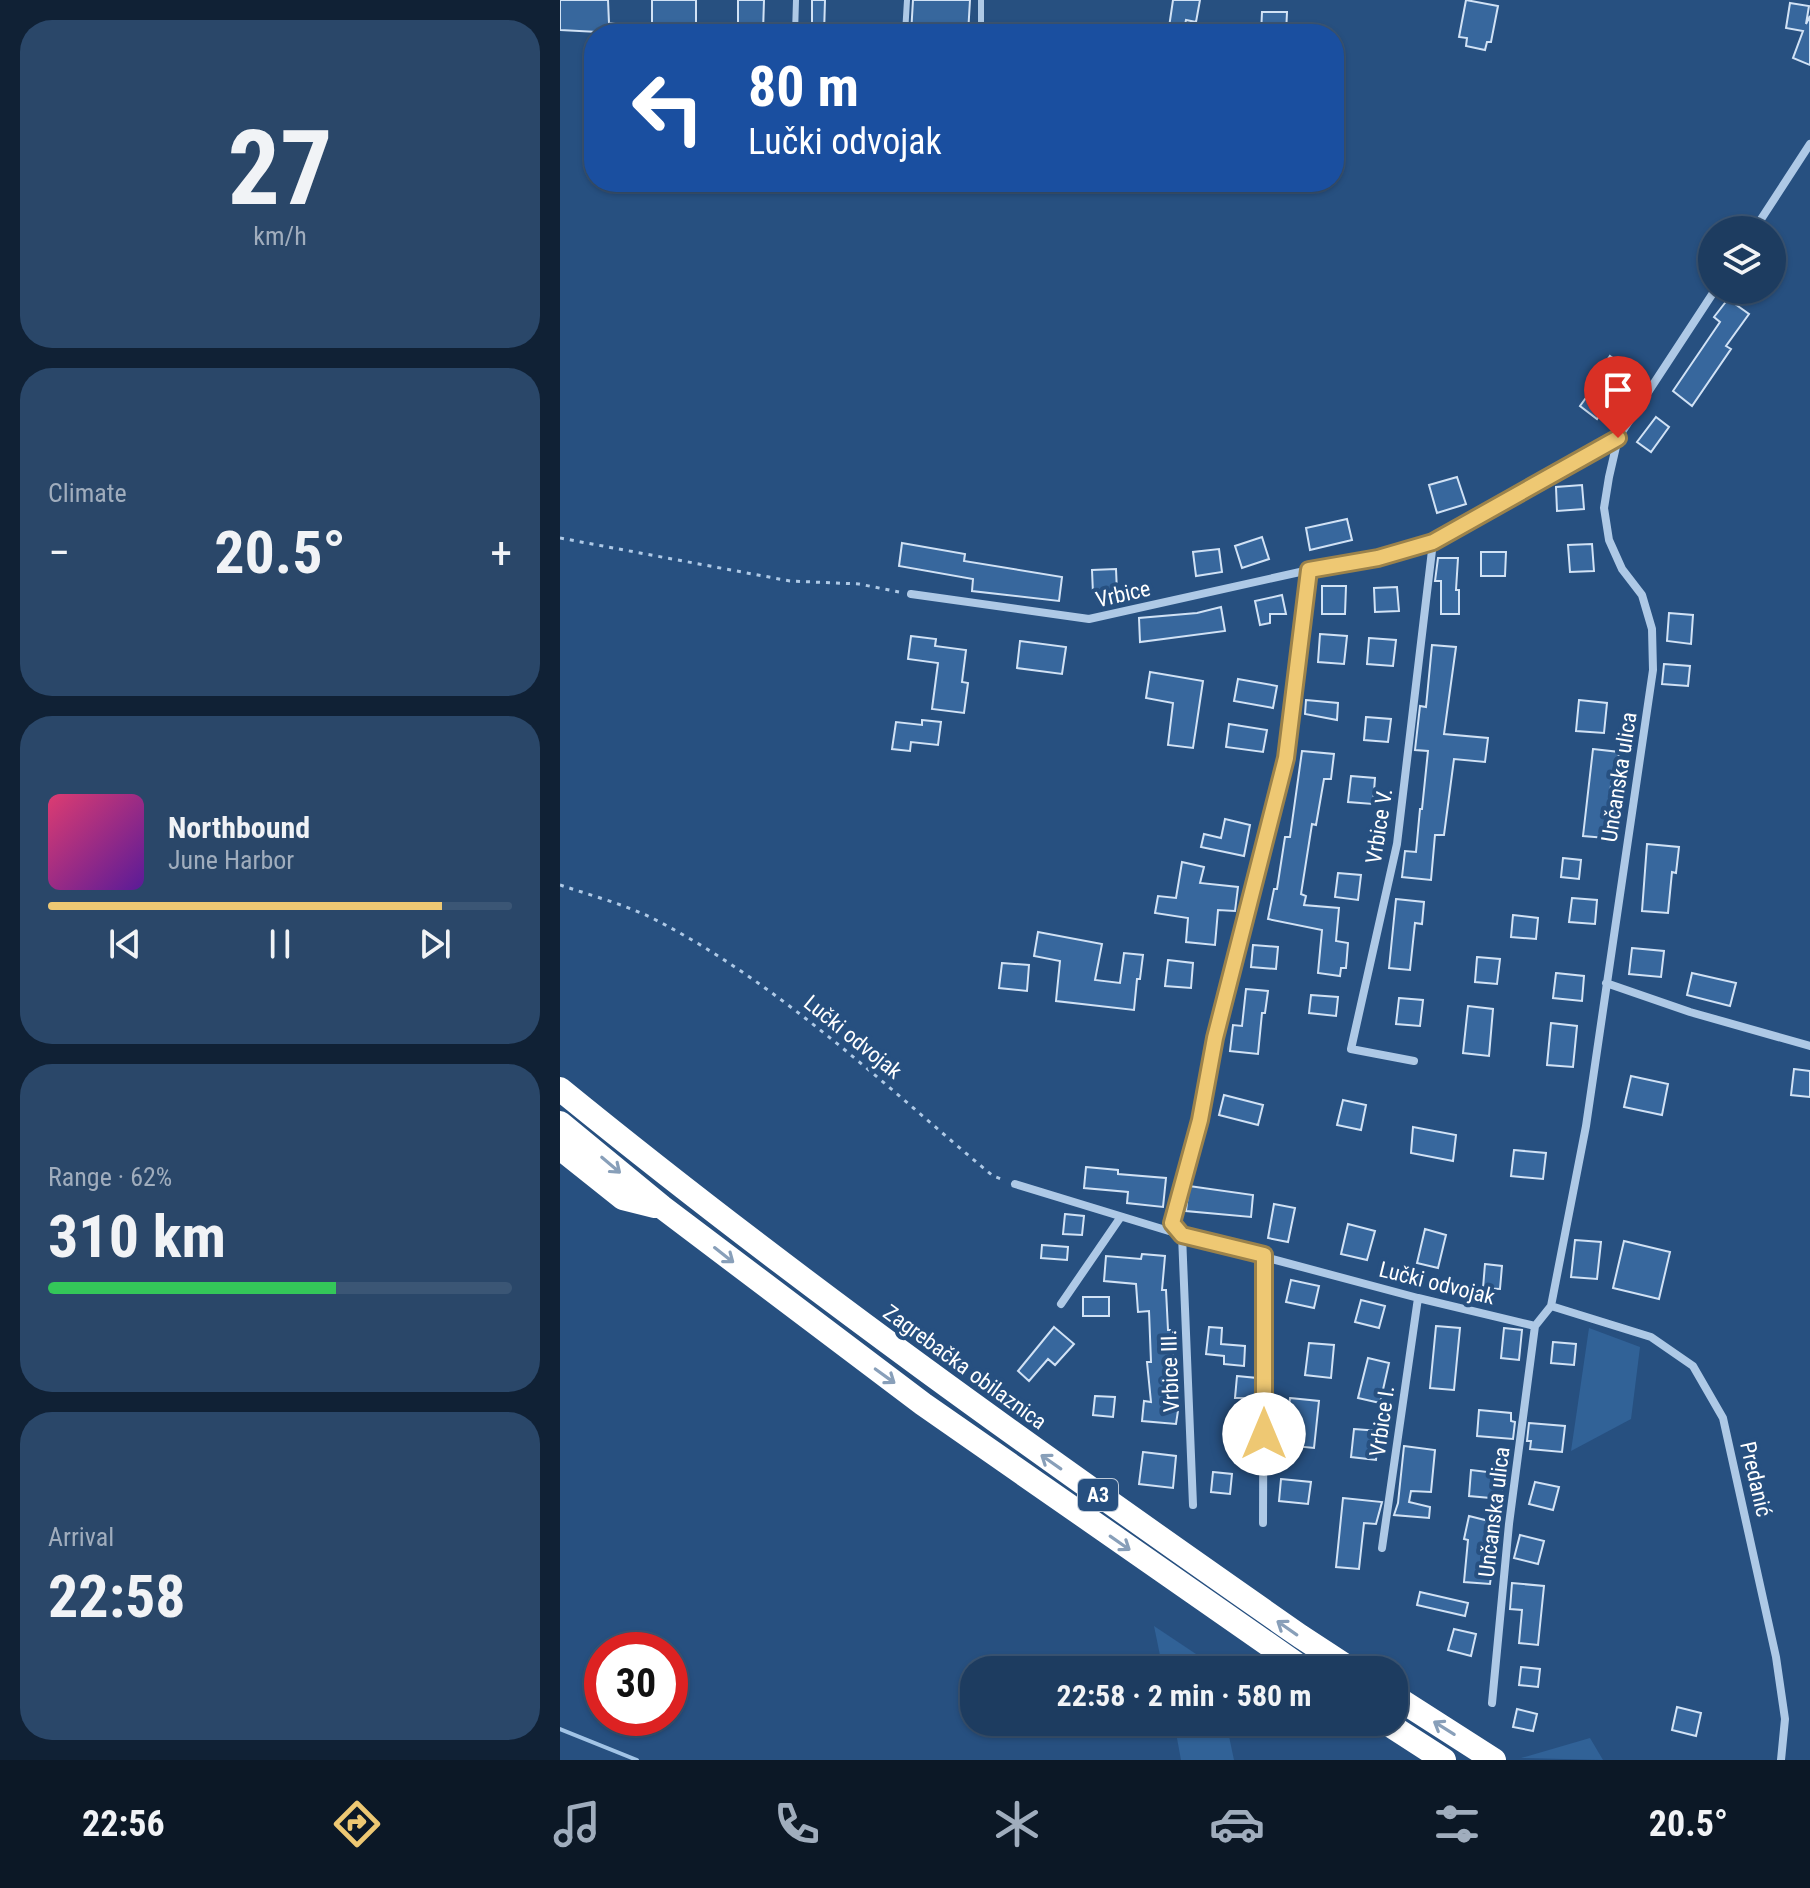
<!DOCTYPE html>
<meta charset="utf-8">
<style>
body{margin:0;font-family:"Roboto Condensed",sans-serif;background:#2a4769;color:#f1f3f6;height:100vh;display:flex;flex-direction:column;font-size:30px;white-space:nowrap}
*{box-sizing:border-box;margin:0}
p{font-size:26px;color:#a0adbd}
.icon{flex:none;width:44px;height:44px;fill:none;stroke:currentColor;stroke-width:2;stroke-linecap:round;stroke-linejoin:round}
.map{position:relative;flex:1;overflow:hidden}
.panel{display:flex;flex-direction:column;gap:20px;padding:20px;background:#102135;width:560px}
.panel>*{flex:none}
.banner{position:absolute;left:24px;top:24px;width:760px;height:168px;border-radius:32px;box-shadow:0 2px 6px #0004,0 0 0 2px #3b5675;background:#1a4fa0;color:#fff;overflow:hidden}
.fabs{position:absolute;left:1138px;top:216px;display:grid;gap:16px}
.fabs a{display:grid;place-items:center;width:88px;height:88px;border-radius:50%;background:#1d3c60;box-shadow:0 2px 6px #0004,0 0 0 2px #3b5675;font-size:40px}
.speed{position:absolute;left:24px;top:1632px;display:flex;gap:16px;font-size:40px;font-weight:700;text-align:center}
.speed>*{display:grid;place-content:center;width:104px;height:104px;border-radius:50%;background:#1d3c60;box-shadow:0 2px 6px #0004,0 0 0 2px #3b5675;line-height:1}
.speed .limit{border:12px solid #d22;background:#fff;color:#111}
.pin{position:absolute;display:grid;place-items:center;width:68px;height:68px;color:#fff;margin:-82px -34px;border-radius:50% 50% 50% 0;rotate:-45deg;box-shadow:0 0 8px #0007}
.pin .icon{rotate:45deg}
.me{position:absolute;width:88px;margin:-44px;rotate:0deg;stroke-linejoin:round;filter:drop-shadow(0 0 6px #0008)}
.turn{display:flex;align-items:center;gap:28px;height:168px;padding:0 32px;font-size:36px}
.turn .icon{width:104px;height:104px;stroke-width:2.5}
.turn b{display:block;font-size:56px;line-height:68px}
.big{font-size:60px;font-weight:700;line-height:1.1}
.panel .card{flex:1;display:flex;flex-direction:column;justify-content:center;gap:12px;min-width:0;padding:0 28px;border-radius:32px;background:#2a4769}
.panel .dial{align-items:center;gap:0}
.dial b{font-size:104px;line-height:1}
.song{display:flex;align-items:center;gap:24px}
.cover{width:96px;height:96px;border-radius:12px;background:linear-gradient(135deg,hsl(340 70% 55%),hsl(270 70% 35%))}
.played{height:8px;border-radius:4px;background:linear-gradient(90deg,#eec873 85%,#3b5675 85%)}
.keys{display:flex;justify-content:space-around;direction:ltr}
.heat{display:flex;justify-content:space-between;align-items:center;font-size:44px;direction:ltr}
.charge{height:12px;border-radius:6px;background:linear-gradient(90deg,#34c759 62%,#3b5675 0)}
.trip{position:absolute;left:400px;top:1656px;width:448px;height:80px;border-radius:32px;background:#1d3c60;box-shadow:0 2px 6px #0004,0 0 0 2px #3b5675;font-weight:700;line-height:80px;text-align:center}
.dock{display:flex;height:128px;justify-content:space-around;align-items:center;background:#0c1826;color:#a0adbd}
.dock .icon{width:56px;height:56px}
.dock .active{color:#eec873}
.dock b{font-size:36px;color:#f1f3f6}
main{display:flex;flex:1;min-height:0}
.map>svg:first-child{display:block}
</style>
<main>
<section class="panel">
<div class="card dial"><b>27</b><p>km/h</p></div>
<div class="card"><p>Climate</p>
<div class="heat"><a>−</a><b class="big">20.5°</b><a>+</a></div>
</div>
<div class="card">
<div class="song"><i class="cover"></i><div><b>Northbound</b><p>June Harbor</p></div></div>
<div class="played"></div>
<div class="keys"><svg class="icon" aria-label="previous" viewBox="0 0 24 24"><path d="M18 5L8 12l10 7zM5 5v14"/></svg><svg class="icon" aria-label="pause" viewBox="0 0 24 24"><path d="M8 5v14M16 5v14"/></svg><svg class="icon" aria-label="next" viewBox="0 0 24 24"><path d="M6 5l10 7-10 7zM19 5v14"/></svg></div>
</div>
<div class="card"><p>Range · 62%</p><b class="big">310 km</b><div class="charge"></div></div>
<div class="card"><p>Arrival</p><b class="big">22:58</b></div>
</section>
<div class="map">
<svg width="1250" height="1760" viewBox="0 0 1250 1760">
<rect width="100%" height="100%" fill="#275080"/>
<!-- green -->
<path fill="#316297" d="M1029,1328L1080,1347L1071,1419L1011,1451Z
M594,1626L654,1666V1670H603Z
M614,1722H666L674,1760H621Z
M1030,1738L1043,1760L961,1758Z"/>
<g fill="none" stroke-linecap="round" stroke-linejoin="round">
<!-- stream -->
<path stroke="#a2c4e6" stroke-width="4" d="M0,1729L77,1760"/>
</g>
<!-- building -->
<path fill="#37679d" stroke="#d1e2f5" stroke-width="2" d="M0,0H48L49,23L77,26L76,34L0,30Z
M92,0H136V34H92Z
M178,0H204L203,32H178Z
M252,0H265L264,34H252Z
M353,0H410L408,34H351Z
M613,0H640L636,22L626,20L623,34H608Z
M906,0L938,6L931,42H927L925,50L906,46L907,38L899,37Z
M1230,3L1249,6L1246,24L1250,16V65L1233,58L1243,31L1226,28Z
M702,12H727L726,34H701Z
M1168,299L1189,314L1166,346L1171,349L1132,406L1113,391L1160,322L1154,317Z
M1050,356L1070,370L1037,419L1020,406L1044,373L1040,370Z
M1096,417L1109,427L1091,452L1077,442Z
M897,477L906,504L877,513L869,485Z
M1022,485L1024,509L997,511L996,487Z
M787,519L792,540L750,550L746,528Z
M702,537L709,559L682,568L675,546Z
M342,543L405,554L404,561L502,577L499,601L412,591L413,579L339,566Z
M1032,544L1034,571L1010,572L1008,545Z
M659,549L662,572L636,576L633,552Z
M921,552H946L945,576H921Z
M878,558H898L896,590H899V614H881V581H875Z
M556,569L557,592L533,594L532,570Z
M762,586H786L785,614H762Z
M837,587L839,611L815,612L814,588Z
M722,595L726,614H710V623L700,625L695,601Z
M661,607L665,631L580,642L579,618L637,613Z
M1109,613L1133,615L1131,644L1107,641Z
M760,634L787,636L784,664L758,662Z
M351,636L376,639L375,646L406,650L402,682L408,683L404,713L372,709L378,663L348,659Z
M809,638L836,640L833,666L807,664Z
M460,641L506,647L502,674L457,668Z
M872,645L896,647L884,734L928,738L925,762L894,759L884,835H875L871,880L842,877L845,851L856,852L860,809H862L868,751L855,750L860,706L866,707Z
M1104,664L1130,666L1128,686L1102,684Z
M590,672L643,681L633,748L608,745L613,703L586,698Z
M678,679L717,686L713,708L674,701Z
M746,700L778,703L777,720L745,714Z
M1019,700L1047,703L1044,733L1016,731Z
M806,717L831,719L828,742L804,740Z
M362,720L381,722L378,745L351,742L350,751L332,749L336,722L362,725Z
M669,724L707,730L703,752L666,747Z
M1033,749L1059,752L1057,776L1052,775L1046,838L1023,836Z
M742,751L774,754L771,779H764L756,825L752,824L741,894L746,896L744,905L779,908L776,941L788,943L786,968H781L780,976L758,973L762,930L708,919L714,889H717L725,837H730Z
M791,776L815,778L813,804L788,802Z
M665,819L690,825L684,856L641,847L644,834L661,838Z
M1087,844L1119,847L1116,873L1112,872L1108,913L1082,911Z
M1003,858L1021,860L1019,879L1001,877Z
M622,862L644,867L640,883L678,887L675,911L658,910L655,945L626,942L628,918L595,913L598,896L616,898Z
M778,873L801,875L798,900L775,897Z
M1012,898L1037,900L1035,924L1009,922Z
M836,899L864,902L862,924L855,923L850,970L829,968Z
M953,915L978,918L976,939L951,937Z
M478,932L542,944L535,980L560,983L564,953L583,955L580,979H577L574,1010L496,1001L500,961L474,956Z
M693,945L718,947L716,969L691,967Z
M1072,948L1104,951L1101,977L1069,974Z
M917,957L940,959L937,984L915,982Z
M608,960L633,963L631,988L605,986Z
M442,963L469,965L467,991L439,988Z
M996,973L1024,976L1022,1001L993,998Z
M1132,973L1176,983L1170,1006L1127,995Z
M686,989L708,991L705,1013H702L698,1054L670,1051L673,1025L682,1026Z
M751,995L778,997L776,1016L749,1013Z
M839,998L863,1000L860,1026L836,1024Z
M908,1006L933,1009L929,1056L903,1053Z
M991,1023L1017,1026L1013,1067L987,1065Z
M1234,1069L1250,1071V1097L1231,1095Z
M1071,1076L1108,1084L1102,1115L1064,1107Z
M664,1095L703,1105L698,1125L659,1115Z
M783,1100L806,1105L801,1130L777,1125Z
M853,1127L896,1135L893,1161L851,1153Z
M954,1150L986,1153L983,1179L951,1176Z
M526,1167L558,1170V1174L606,1178L603,1207L567,1203L568,1192L524,1188Z
M629,1186L693,1195L691,1217L626,1211Z
M714,1204L735,1208L728,1242L708,1238Z
M505,1214L524,1216L522,1235L503,1234Z
M788,1224L815,1231L807,1260L781,1254Z
M865,1229L886,1235L878,1268L857,1263Z
M1015,1240L1041,1242L1037,1279L1011,1277Z
M1064,1241L1110,1252L1099,1299L1053,1288Z
M482,1245L508,1247L507,1260L481,1258Z
M582,1254L605,1256L602,1290H606L608,1330H612L616,1404H619L616,1424L582,1421L584,1401L591,1402L587,1362H591L589,1311L578,1312L576,1284L544,1281L546,1256L581,1259Z
M925,1264L942,1266L940,1289L923,1288Z
M731,1280L759,1286L754,1308L726,1302Z
M523,1297H549V1316H523Z
M801,1300L825,1306L819,1328L795,1322Z
M876,1326L900,1328L894,1390L870,1388Z
M494,1327L514,1344L495,1365L488,1359L469,1381L458,1371Z
M649,1327L662,1328L661,1344L685,1346L684,1366L664,1364V1356L646,1354Z
M944,1328L962,1330L959,1360L941,1358Z
M993,1342L1016,1344L1014,1365L991,1363Z
M749,1343L774,1345L771,1378L745,1375Z
M808,1358L829,1363L820,1403L798,1398Z
M677,1376L697,1378L696,1416L683,1414L684,1398H675Z
M535,1396L555,1397L553,1417L533,1415Z
M730,1398L759,1401L754,1448L725,1445Z
M919,1410L951,1413V1421L955,1422L953,1439L917,1436Z
M969,1423L1005,1426L1002,1452L970,1449L971,1441H967Z
M794,1429L819,1431L816,1460L791,1457Z
M844,1446L875,1450L871,1492L851,1491L849,1502L870,1507L869,1518L834,1515L838,1503Z
M583,1452L616,1456L613,1488L579,1484Z
M911,1470L944,1474L941,1499L909,1496Z
M653,1472L672,1474L670,1494L651,1492Z
M721,1479L751,1482L748,1504L719,1501Z
M975,1482L999,1487L993,1510L969,1504Z
M783,1498L822,1502L816,1524L804,1523L799,1569L776,1567Z
M909,1516L933,1522L924,1560L933,1561L930,1584L904,1582L908,1540L904,1539Z
M960,1535L984,1541L978,1564L954,1558Z
M952,1583L984,1586L978,1645L959,1643L962,1610L950,1609Z
M860,1592L908,1603L905,1616L857,1605Z
M894,1629L916,1634L911,1656L888,1650Z
M961,1667L980,1669L978,1687L959,1685Z
M1117,1707L1141,1713L1136,1736L1112,1730Z
M957,1709L977,1714L973,1731L953,1727Z"/>
<g fill="none" stroke-linecap="round" stroke-linejoin="round">
<!-- path -->
<path stroke="#aec9e6" stroke-width="3" stroke-dasharray="4 6" stroke-linecap="butt" d="M0,538L230,581L299,584L339,592
M0,885C30,895 63,904 92,918C218,982 325,1086 433,1176L444,1180"/>
<!-- service -->
<path stroke="#aec9e6" stroke-width="6" d="M235,34L236,0
M345,34L347,0
M421,34V0"/>
<!-- minor -->
<path stroke="#aec9e6" stroke-width="8" d="M1194,230L1250,144
M351,594L529,619L749,570L818,558L873,542L1058,438
M1046,983L1130,1012L1250,1046
M854,1061L791,1049L837,844L873,542
M455,1184L622,1235L858,1298L975,1326L991,1306L1026,1126L1093,670L1092,629L1082,595L1062,569L1049,540L1044,508L1049,477L1058,438L1155,290
M501,1304L560,1218
M991,1306L1091,1337L1133,1366L1163,1418L1216,1657L1225,1719L1221,1760
M633,1505L622,1235L612,1223L640,1120L655,1038L726,758L749,570
M703,1523L704,1255
M822,1548L858,1298
M932,1703L949,1524L975,1326"/>
<!-- motorway -->
<path stroke="#fff" stroke-width="24" d="M0,1089C238,1283 488,1460 740,1636L792,1670
M0,1123L102,1207L363,1404L745,1670
M0,1148L63,1198L95,1206
M834,1696L934,1760
M825,1722L884,1760"/>
</g>
<!-- one-way arrows -->
<defs><path id="oneway-shaft" d="M-6 0H5M1.5-3L5.5 0L1.5 3" fill="none" stroke-width="1.6" stroke-linecap="round" stroke-linejoin="round" transform="scale(2)"/></defs>
<g stroke="#889fb9">
<use href="#oneway-shaft" transform="translate(51 1165) rotate(40)"/>
<use href="#oneway-shaft" transform="translate(164 1255) rotate(38)"/>
<use href="#oneway-shaft" transform="translate(325 1376) rotate(36)"/>
<use href="#oneway-shaft" transform="translate(491 1462) rotate(-145)"/>
<use href="#oneway-shaft" transform="translate(560 1543) rotate(35)"/>
<use href="#oneway-shaft" transform="translate(727 1628) rotate(-145)"/>
<use href="#oneway-shaft" transform="translate(884 1728) rotate(-148)"/>
</g>
<g fill="none" stroke-linecap="round" stroke-linejoin="round">
<defs>
<path id="route" d="M704,1434V1255L622,1235L612,1223L640,1120L655,1038L726,758L749,570L818,558L873,542L1058,438"/>
</defs>
<!-- route casing -->
<use href="#route" stroke="#9b824b" stroke-width="20"/>
<!-- route -->
<use href="#route" stroke="#eec873" stroke-width="14"/>
</g>
<g text-anchor="middle" dominant-baseline="central" stroke-width="8" stroke-linejoin="round" paint-order="stroke">
<!-- shield labels -->
<rect fill="#275080" stroke="#becad9" stroke-width="2" x="518" y="1479" width="40" height="32" rx="6"/>
<g font-size="20" font-weight="bold" fill="#fff">
<text x="538" y="1495">A3</text>
</g>
<!-- street labels -->
<g font-size="22" fill="#fff" stroke="#275080">
<text transform="translate(563 594) rotate(-13)">Vrbice</text>
<text transform="translate(1059 777) rotate(-81)">Unčanska ulica</text>
<text transform="translate(819 826) rotate(-81)">Vrbice V.</text>
<text transform="translate(293 1037) rotate(39)">Lučki odvojak</text>
<text transform="translate(877 1283) rotate(14)">Lučki odvojak</text>
<text transform="translate(405 1367) rotate(36)">Zagrebačka obilaznica</text>
<text transform="translate(610 1371) rotate(-92)">Vrbice III.</text>
<text transform="translate(822 1421) rotate(-82)">Vrbice I.</text>
<text transform="translate(1196 1479) rotate(77)">Predanić</text>
<text transform="translate(934 1512) rotate(-83)">Unčanska ulica</text>
</g>
</g>
</svg>
<div class="fabs">
<a><svg class="icon" aria-label="layers" viewBox="0 0 24 24"><path d="M12 4l9 5-9 5-9-5zM3 14l9 5 9-5"/></svg></a>
</div>
<div class="speed"><div class="limit">30</div></div>
<div class="pin" style="left:1058px;top:438px;background:#d93025"><svg class="icon" aria-label="arrive" viewBox="0 0 24 24"><path d="M6 21V4h12l-3 4 3 4H6"/></svg></div>
<svg class="me" style="left:704px;top:1434px" viewBox="-20 -20 40 40"><circle r="19" fill="#fff"/><path d="M0-13L10 11 0 6-10 11z" fill="#eec873"/></svg>
<div class="trip">22:58 · 2 min · 580 m</div>
<div class="banner">
<div class="turn"><svg class="icon" aria-label="left" viewBox="0 0 24 24"><path d="M17 20v-9H6M10 6l-5 5 5 5"/></svg><div><b>80 m</b>Lučki odvojak</div></div>
</div>
</div>
</main>
<nav class="dock">
<b>22:56</b>
<svg class="icon active" aria-label="directions" viewBox="0 0 24 24"><path d="M12 3l9 9-9 9-9-9zM9 14v-3h6M13 9l2 2-2 2"/></svg>
<svg class="icon" aria-label="music" viewBox="0 0 24 24"><path d="M9 18V5l10-2v13"/><circle cx="6" cy="18" r="3"/><circle cx="16" cy="16" r="3"/></svg>
<svg class="icon" aria-label="phone" viewBox="0 0 24 24"><path d="M5 4h4l2 5-3 2q2 4 5 5l2-3 5 2v4C11 20 4 13 5 4z"/></svg>
<svg class="icon" aria-label="climate" viewBox="0 0 24 24"><path d="M12 3v18M4 7l16 10M4 17L20 7"/></svg>
<svg class="icon" aria-label="car" viewBox="0 0 24 24"><path d="M5 17H2v-5l4-1 3-4h7l3 4 3 1v5h-3M9 17h6M6 11h13"/><circle cx="7" cy="17" r="2"/><circle cx="17" cy="17" r="2"/></svg>
<svg class="icon" aria-label="filters" viewBox="0 0 24 24"><path d="M4 7h16M4 17h16"/><circle cx="9" cy="7" r="2"/><circle cx="15" cy="17" r="2"/></svg>
<b>20.5°</b>
</nav>
